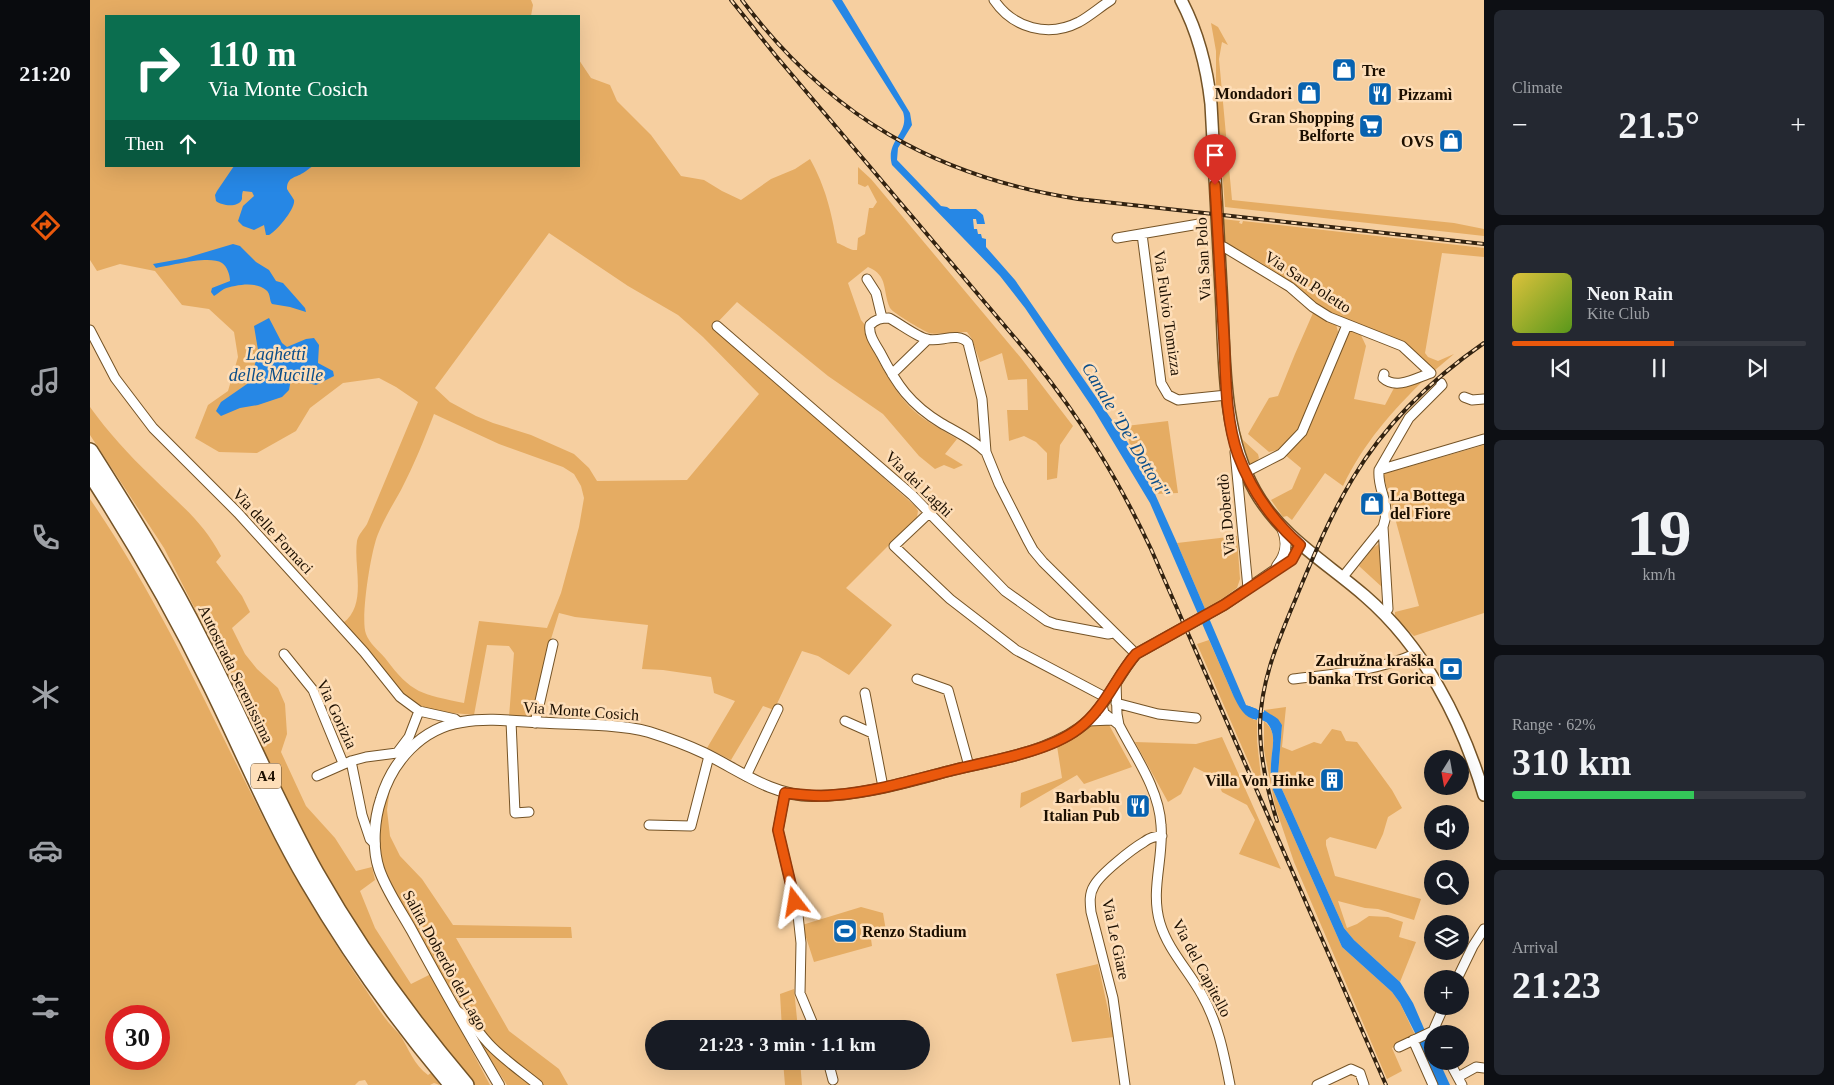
<!DOCTYPE html>
<meta charset="utf-8">
<style>
body{margin:0;font-family:Georgia,serif;background:#242831;color:#f1f3f6;height:100vh;display:flex;flex-direction:column;font-size:19px;white-space:nowrap}
*{box-sizing:border-box;margin:0}
p{font-size:16px;color:#9ea1a6}
.icon{flex:none;width:28px;height:28px;fill:none;stroke:currentColor;stroke-width:2;stroke-linecap:round;stroke-linejoin:round}
.map{position:relative;flex:1;overflow:hidden}
.sheet{display:flex;flex-direction:column;gap:10px;padding:10px;background:#0d0f14;width:350px}
.sheet>*{flex:none}
.hud{position:absolute;left:15px;top:15px;width:475px;height:152px;border-radius:0px;box-shadow:0 5px 20px #0002;background:#0b6e4f;color:#fff;overflow:hidden}
.needle{width:32px;rotate:191deg}
.controls{position:absolute;left:1334px;top:750px;display:grid;gap:10px}
.controls a{display:grid;place-items:center;width:45px;height:45px;border-radius:50%;background:#171b24;box-shadow:0 5px 20px #0002;font-size:25px}
.speed{position:absolute;left:15px;top:1005px;display:flex;gap:10px;font-size:25px;font-weight:700;text-align:center}
.speed>*{display:grid;place-content:center;width:65px;height:65px;border-radius:50%;background:#171b24;box-shadow:0 5px 20px #0002;line-height:1}
.speed .limit{border:8px solid #d22;background:#fff;color:#111}
.pin{position:absolute;display:grid;place-items:center;width:42px;height:42px;color:#fff;margin:-51px -21px;border-radius:50% 50% 50% 0;rotate:-45deg;box-shadow:0 0 5px #0007}
.pin .icon{rotate:45deg}
.me{position:absolute;width:55px;margin:-28px;rotate:346deg;stroke-linejoin:round;filter:drop-shadow(0 0 4px #0008)}
.turn{display:flex;align-items:center;gap:18px;height:105px;padding:0 20px;font-size:22px}
.turn .icon{width:65px;height:65px;stroke-width:2.5}
.turn b{display:block;font-size:35px;line-height:42px}
.then{display:flex;align-items:center;height:48px;padding:0 20px;background:#0003;gap:10px;font-size:19px}
.big{font-size:38px;font-weight:700;line-height:1.1}
.sheet .card{flex:1;display:flex;flex-direction:column;justify-content:center;gap:8px;min-width:0;padding:0 18px;border-radius:8px;background:#242831}
.sheet .dial{align-items:center;gap:0}
.dial b{font-size:65px;line-height:1}
.song{display:flex;align-items:center;gap:15px}
.cover{width:60px;height:60px;border-radius:8px;background:linear-gradient(135deg,hsl(50 70% 55%),hsl(90 70% 35%))}
.played{height:5px;border-radius:2px;background:linear-gradient(90deg,#ea580c 55%,#363941 55%)}
.keys{display:flex;justify-content:space-around;direction:ltr}
.heat{display:flex;justify-content:space-between;align-items:center;font-size:28px;direction:ltr}
.charge{height:8px;border-radius:4px;background:linear-gradient(90deg,#34c759 62%,#363941 0)}
.trip{position:absolute;left:555px;top:1020px;width:285px;height:50px;border-radius:25px;background:#171b24;box-shadow:0 5px 20px #0002;font-weight:700;line-height:50px;text-align:center}
main{display:flex;flex:1;min-height:0}
.tab-bar{display:flex;flex-direction:column;width:90px;justify-content:space-around;align-items:center;background:#090b0e;color:#9ea1a6}
.tab-bar .icon{width:35px;height:35px}
.tab-bar .current{color:#ea580c}
.tab-bar b{font-size:22px;color:#f1f3f6}
.map>svg:first-child{display:block}
</style>
<main>
<nav class="tab-bar">
<b>21:20</b>
<svg class="icon current" aria-label="directions" viewBox="0 0 24 24"><path d="M12 3l9 9-9 9-9-9zM9 14v-3h6M13 9l2 2-2 2"/></svg>
<svg class="icon" aria-label="music" viewBox="0 0 24 24"><path d="M9 18V5l10-2v13"/><circle cx="6" cy="18" r="3"/><circle cx="16" cy="16" r="3"/></svg>
<svg class="icon" aria-label="phone" viewBox="0 0 24 24"><path d="M5 4h4l2 5-3 2q2 4 5 5l2-3 5 2v4C11 20 4 13 5 4z"/></svg>
<svg class="icon" aria-label="climate" viewBox="0 0 24 24"><path d="M12 3v18M4 7l16 10M4 17L20 7"/></svg>
<svg class="icon" aria-label="car" viewBox="0 0 24 24"><path d="M5 17H2v-5l4-1 3-4h7l3 4 3 1v5h-3M9 17h6M6 11h13"/><circle cx="7" cy="17" r="2"/><circle cx="17" cy="17" r="2"/></svg>
<svg class="icon" aria-label="filters" viewBox="0 0 24 24"><path d="M4 7h16M4 17h16"/><circle cx="9" cy="7" r="2"/><circle cx="15" cy="17" r="2"/></svg>
</nav>
<div class="map">
<svg width="1394" height="1085" viewBox="0 0 1394 1085">
<rect width="100%" height="100%" fill="#f6cfa0"/>
<!-- green -->
<path fill="#e5ac63" fill-rule="evenodd" d="M0,0H441L443,5L441,16H16V166H489V60L501,78L520,85L527,101L561,135L591,176L614,180L632,191L651,200L681,179L705,169L720,159C736,188 741,211 747,243C754,245 760,251 767,250L768,238L775,234L779,208H783L787,202L778,185L775,187L768,184V167L781,179L931,358L983,426L970,445L967,478L957,480V453L946,442L934,436L919,441L917,410H938L937,379L918,380L912,353L890,362L882,339L877,332C869,332 845,335 839,333C832,330 803,313 800,308C792,290 799,276 778,267L758,283L771,320L776,326C775,343 806,393 819,406C832,420 851,429 867,439L855,454L873,465L864,469L854,465L845,469L829,456L793,414L738,376L647,302L624,326L825,506L828,511L827,517L756,588L802,625L759,675L728,656L712,651L684,710L673,706L641,760L617,748L645,701L624,693L621,677L573,670L552,669L558,625L485,617L469,613L461,639L443,718L419,717L424,653L419,646L397,645L384,715C367,713 350,713 334,707C308,698 272,645 253,623C278,604 263,567 267,541C268,535 274,529 277,524L328,402L306,387L289,378L253,383L220,408L206,431L167,453L129,452L105,438L118,405L138,391L148,357L144,332L119,309L92,305L65,271L30,264L7,271L0,260ZM459,233L538,286L588,315L613,337L669,394L597,480L507,481L499,468L484,454L441,435L403,423L386,416L360,402L345,388ZM344,414L409,444L473,467L484,474L491,486L494,498L489,527L471,593L457,628L389,621L374,703C331,694 322,694 295,658C289,651 279,643 276,634C270,619 281,550 288,534C294,519 303,504 311,490C324,465 334,440 344,414Z
M1121,23L1128,27L1138,45L1132,42L1129,59L1142,200L1364,223L1394,229V236L1135,207L1126,93V51Z
M1132,219L1150,221L1149,223L1152,224L1153,221L1394,248V257L1352,253L1335,353L1338,357L1348,361L1364,354L1345,370L1327,354L1226,306L1133,243Z
M1223,313L1246,324L1248,332L1210,426L1196,444L1187,450L1179,452L1158,434L1179,398L1188,396L1205,354Z
M1261,330L1270,333L1276,346L1264,399L1295,405L1304,388L1335,379C1302,411 1273,444 1253,486L1235,473L1202,520L1197,516L1193,517L1181,500L1202,489L1211,468L1194,454L1208,442L1256,335Z
M0,407C18,432 39,455 61,476C89,504 112,520 131,556L126,562L152,596L160,612L142,628L155,654L167,669L188,688L195,704L197,734L191,752L216,806L245,838L266,871L282,867L285,880L270,891L285,928L321,984L341,974L400,1085H383L334,1027L256,908L228,859L204,814L134,666L74,548L0,435Z
M1145,417L1153,440L1168,454L1169,458C1165,464 1161,465 1155,462Z
M1078,421L1088,493L1065,494L1040,446L1036,426Z
M1394,445V613L1324,636L1305,618V612L1329,606L1293,474Z
M0,499C70,601 121,715 177,825C206,881 240,937 276,990C282,999 288,1009 295,1018C299,1024 305,1029 310,1035C319,1049 324,1065 338,1075L341,1073L350,1085L344,1083L340,1085H278L275,1080L269,1081L265,1085H0ZM26,1016H69V1059H26Z
M1147,536L1150,579L1147,588L1116,611L1087,543Z
M1289,544L1293,588L1269,566L1283,548Z
M1119,640L1143,695L1164,720H1167V741L1171,777L1166,779L1107,644Z
M1196,707L1192,747L1202,751L1224,742L1231,744L1242,729L1251,731L1256,741L1267,742L1302,790L1312,808L1298,817L1293,834L1286,849L1240,837L1236,840V845L1245,876L1331,899L1324,920L1288,909L1275,908L1248,901L1257,928L1267,924L1279,916L1298,917L1313,922L1309,937L1326,942L1310,982L1264,940L1254,928L1191,787L1188,775L1192,725L1174,710Z
M1174,721C1189,733 1181,748 1181,766C1180,774 1182,782 1183,790L1252,947L1302,992L1310,1003L1326,1037L1302,1048L1312,1071L1297,1079L1204,862L1185,806L1174,750Z
M1018,723L1042,767L994,784L987,775L930,808L931,793L972,778L967,746L984,738L1000,725Z
M1132,737L1191,869L1149,854L1165,820L1157,805L1132,792L1126,778L1104,767L1091,794L1078,802L1045,742L1106,744Z
M301,781L297,810L300,836L310,856L332,879L363,925L481,927L482,938H366L419,1031L469,1069L478,1085H453L402,1043L385,1020L369,1004L363,991L360,993L301,884L290,857V823Z
M771,907L793,913L797,937L781,939L782,946L724,962L712,925Z
M1008,964L1024,1037L982,1042L966,974Z
M704,989L708,1029H692L690,994Z
M379,1027L444,1085H417Z
M693,1061H710L712,1085H695Z"/>
<!-- water -->
<path fill="#2687e5" d="M742,0H752L820,113L822,125L808,148L807,160L851,206L857,207L860,209H886L893,215L895,224H887L886,219H883L884,229H887L888,234H891L892,238L896,239V247L925,280L1040,446L1065,494L1087,543L1156,705L1167,709V720C1154,718 1149,707 1143,695L1060,503L1004,410L935,308L910,276L802,165C795,140 820,134 813,112Z
M144,166H223C219,168 217,171 213,173C205,178 197,177 197,189C199,193 202,196 204,200C206,208 186,232 179,235H176L174,225L164,230L153,226L148,221L153,206L164,196L162,192L153,191C152,193 152,196 152,199C149,208 132,206 126,201L125,195L127,191Z
M143,244L150,246L166,262L179,270L186,281L193,283L208,300L215,308L216,312L200,307L182,304C179,300 181,294 176,290C166,281 145,285 134,289C130,291 128,294 124,296L121,292L122,288L140,281C140,275 137,266 132,263C119,255 80,266 66,268L63,264L96,258Z
M179,318L192,343L197,347L216,339L224,338L229,345L228,363L243,371L244,376L226,385L201,379L199,390L192,397L168,405L150,408L131,416L126,411L131,402L157,384L163,373L168,350L164,326Z
M1174,710L1188,719L1192,725L1188,775L1191,787L1254,928L1264,940L1310,982L1323,1003L1342,1047V1061H1349L1360,1085H1347L1328,1039L1310,1003L1302,992L1252,947L1183,790C1182,782 1180,774 1181,766C1181,748 1189,733 1174,720Z"/>
<g fill="none" stroke-linecap="round" stroke-linejoin="round">
<!-- canal -->
<path stroke="#2687e5" stroke-width="8" d="M1158,710L1182,720"/>
<defs>
<path id="minor" d="M904,0C923,28 958,38 989,22C1000,16 1010,7 1021,0
M1052,234L1071,383L1078,395L1088,400L1137,395
M1027,238L1109,224
M1134,247L1200,287L1223,307L1239,317L1312,346L1341,373C1326,378 1306,390 1293,378L1294,374
M777,279L786,293L792,318
M627,326L822,495L915,591L957,621L965,624L1018,634L1023,633
M0,330L25,378L63,428L148,513L274,652L310,697L329,711L365,719L369,722
M802,374L837,340
M1374,397L1382,400L1394,399
M896,452C883,439 866,432 851,423C820,404 807,385 791,354C786,345 778,335 780,325C786,319 791,318 799,318C809,323 827,337 837,339C849,343 868,331 878,343L892,399L896,452L909,484L937,539L943,550L953,562L1046,654
M1145,452L1158,588
M1289,470L1319,418L1352,385L1351,383
M1156,472L1191,454L1212,432L1257,325
M839,513L804,546L860,599L926,650L1017,698
M1293,527L1298,609L1294,614
M1252,578L1293,527C1302,502 1287,492 1289,470L1394,439
M194,654L223,690L253,763
M827,679L858,690L879,766
M1203,679C1245,674 1288,671 1327,653
M1026,682L1027,714L1029,725C1045,756 1069,789 1071,825C1074,858 1060,890 1070,923C1078,950 1099,971 1112,995C1128,1023 1134,1054 1140,1085
M775,693L793,787
M1026,703L1068,714L1106,718
M1012,705L1014,713L1029,725
M421,721L425,813L439,812
M755,721L782,733
M998,721L1022,720
M445,723L463,644
M261,761L272,815L280,839L285,844
M227,776L261,761L276,757L307,753L319,737L329,711
M656,776L688,709
M695,793L688,830L708,915L711,943L710,993L725,1029
M559,825L601,826L619,756
M1367,979L1383,946L1394,929
M366,1010C384,1022 385,1029 399,1044C413,1059 432,1072 448,1085
M1323,1040L1343,1085
M1309,1047L1343,1031L1354,1006
M738,1061L743,1080
M1359,1061L1372,1085
M1368,1077L1386,1067L1394,1068
M1035,1085L1023,998L1001,912C1000,903 999,894 1004,886C1010,874 1042,849 1054,842C1059,838 1066,836 1072,836
M1227,1085L1261,1069L1270,1073L1274,1085"/>
<path id="tertiary" d="M1187,566C1197,554 1198,542 1192,528
M409,1085C379,1034 350,983 322,931C311,911 296,890 289,869C282,847 284,820 291,799C302,762 331,728 372,722C400,717 431,722 460,723C489,724 531,724 559,732C578,738 597,745 614,753C649,770 682,796 722,796C771,797 820,781 867,769C894,763 926,757 952,747C968,741 986,732 998,721C1018,702 1028,675 1046,654L1134,605L1201,559L1210,545"/>
<path id="secondary" d="M1091,0C1108,32 1117,68 1121,104C1124,166 1128,227 1131,288C1135,356 1131,430 1165,491C1191,537 1236,562 1275,596C1334,647 1372,721 1394,795"/>
<path id="motorway" d="M0,451C40,514 79,577 112,643C152,719 184,798 226,873C269,949 320,1019 376,1085
M0,473C44,541 85,612 121,686C153,751 181,819 218,882C260,954 308,1021 362,1085"/>
</defs>
<!-- minor casing -->
<use href="#minor" stroke="#745326" stroke-width="11"/>
<!-- tertiary casing -->
<use href="#tertiary" stroke="#745326" stroke-width="12"/>
<!-- secondary casing -->
<use href="#secondary" stroke="#745326" stroke-width="14"/>
<!-- motorway casing -->
<use href="#motorway" stroke="#745326" stroke-width="18"/>
<!-- minor -->
<use href="#minor" stroke="#fff" stroke-width="9"/>
<!-- tertiary -->
<use href="#tertiary" stroke="#fff" stroke-width="10"/>
<!-- secondary -->
<use href="#secondary" stroke="#fff" stroke-width="11"/>
<!-- motorway -->
<use href="#motorway" stroke="#fff" stroke-width="15"/>
<defs>
<path id="rail" d="M641,0L686,56L942,358C992,420 1027,477 1061,549L1296,1085
M652,0C739,116 846,177 988,199L1394,244
M1187,821C1177,790 1170,758 1170,725C1171,679 1189,639 1206,598C1223,557 1240,516 1263,478C1296,423 1342,379 1394,343"/>
</defs>
<!-- rail casing -->
<use href="#rail" stroke="#322210" stroke-width="4"/>
<!-- rail -->
<use href="#rail" stroke="#fedeb8" stroke-width="2" stroke-dasharray="5.5" stroke-linecap="butt"/>
</g>
<g fill="none" stroke-linecap="round" stroke-linejoin="round">
<defs>
<path id="route" d="M705,902L688,830L695,793C712,795 727,797 744,795C784,792 824,780 863,770C900,761 958,752 988,729C1015,709 1025,678 1046,654L1134,605L1202,560L1210,545C1182,520 1161,490 1148,455C1135,418 1136,376 1134,338C1131,287 1128,236 1125,185"/>
</defs>
<!-- route casing -->
<use href="#route" stroke="#983908" stroke-width="12"/>
<!-- route -->
<use href="#route" stroke="#ea580c" stroke-width="9"/>
</g>
<!-- icons -->
<defs>
<symbol id="shop-square" viewBox="-11 -11 22 22"><rect x="-9" y="-9" width="18" height="18" rx="4" fill="#0762b0" stroke="#fedeb8"/><path d="M-5-2.5h2.3a2.7 3.5 0 0 1 5.4 0H5L5.5 6h-11ZM-1.5-2.5h3a1.5 2.3 0 0 0-3 0Z" fill="#fff"/></symbol>
<symbol id="restaurant-square" viewBox="-11 -11 22 22"><rect x="-9" y="-9" width="18" height="18" rx="4" fill="#0762b0" stroke="#fedeb8"/><path d="M-5-6h1v4h1v-4h1v4h1v-4h1v5L-1.5 .5V6h-2V.5L-5-1ZM5-6V6H3V1.5H1.5Q1.5-4 5-6Z" fill="#fff"/></symbol>
<symbol id="supermarket-square" viewBox="-11 -11 22 22"><rect x="-9" y="-9" width="18" height="18" rx="4" fill="#0762b0" stroke="#fedeb8"/><path d="M-6-5.5h2.5l.6 2H6L4.5 2H-2.5L-4.4-4H-6ZM-1.5 3.2a1.3 1.3 0 1 0 .1 0ZM3 3.2a1.3 1.3 0 1 0 .1 0Z" fill="#fff"/></symbol>
<symbol id="bank-square" viewBox="-11 -11 22 22"><rect x="-9" y="-9" width="18" height="18" rx="4" fill="#0762b0" stroke="#fedeb8"/><path d="M-6-4H6V4H-6ZM0-2.3a2.3 2.3 0 1 0 0 4.6a2.3 2.3 0 1 0 0-4.6Z" fill="#fff"/></symbol>
<symbol id="building-square" viewBox="-11 -11 22 22"><rect x="-9" y="-9" width="18" height="18" rx="4" fill="#0762b0" stroke="#fedeb8"/><path d="M-4-6H4V6H1V3H-1V6H-4ZM-2.5-4.3h1.7v1.8h-1.7ZM.8-4.3h1.7v1.8H.8ZM-2.5-1h1.7V.8h-1.7ZM.8-1h1.7V.8H.8Z" fill="#fff"/></symbol>
<symbol id="stadium-square" viewBox="-11 -11 22 22"><rect x="-9" y="-9" width="18" height="18" rx="4" fill="#0762b0" stroke="#fedeb8"/><path d="M0-5a6.5 5 0 1 0 0 10a6.5 5 0 1 0 0-10ZM-3.5-1.8h7v3.6h-7Z" fill="#fff"/></symbol>
</defs>
<g fill-rule="evenodd">
<use href="#shop-square" x="1240" y="56" width="28" height="28"/>
<use href="#shop-square" x="1205" y="79" width="28" height="28"/>
<use href="#restaurant-square" x="1276" y="80" width="28" height="28"/>
<use href="#supermarket-square" x="1267" y="112" width="28" height="28"/>
<use href="#shop-square" x="1347" y="127" width="28" height="28"/>
<use href="#shop-square" x="1268" y="490" width="28" height="28"/>
<use href="#bank-square" x="1347" y="655" width="28" height="28"/>
<use href="#building-square" x="1228" y="766" width="28" height="28"/>
<use href="#restaurant-square" x="1034" y="792" width="28" height="28"/>
<use href="#stadium-square" x="741" y="917" width="28" height="28"/>
</g>
<g text-anchor="middle" dominant-baseline="central" stroke-width="5" stroke-linejoin="round" paint-order="stroke">
<!-- shield labels -->
<rect fill="#fedeb8" stroke="#604d37" stroke-width="1" x="161" y="763.5" width="30" height="25" rx="4"/>
<g font-size="15" font-weight="bold" fill="#1c0f00">
<text x="176" y="776">A4</text>
</g>
<!-- poi labels -->
<g font-size="16" font-weight="bold" fill="#1c0f00" stroke="#fedeb8" text-anchor="end">
<text x="1272" y="70" text-anchor="start">Tre</text>
<text x="1202" y="93">Mondadori</text>
<text x="1308" y="94" text-anchor="start">Pizzamì</text>
<text x="1264" y="117">Gran Shopping<tspan x="1264" dy="18">Belforte</tspan></text>
<text x="1344" y="141">OVS</text>
<text x="1300" y="495" text-anchor="start">La Bottega<tspan x="1300" dy="18">del Fiore</tspan></text>
<text x="1344" y="660">Zadružna kraška<tspan x="1344" dy="18">banka Trst Gorica</tspan></text>
<text x="1224" y="780">Villa Von Hinke</text>
<text x="1030" y="797">Barbablu<tspan x="1030" dy="18">Italian Pub</tspan></text>
<text x="772" y="931" text-anchor="start">Renzo Stadium</text>
</g>
<!-- street labels -->
<g font-size="16" fill="#1c0f00" stroke="#fedeb8">
<text transform="translate(1113 259) rotate(-93)">Via San Polo</text>
<text transform="translate(1218 282) rotate(33)">Via San Poletto</text>
<text transform="translate(1078 313) rotate(82)">Via Fulvio Tomizza</text>
<text transform="translate(829 484) rotate(44)">Via dei Laghi</text>
<text transform="translate(1136 515) rotate(-95)">Via Doberdò</text>
<text transform="translate(183 531) rotate(47)">Via delle Fornaci</text>
<text transform="translate(146 674) rotate(64)">Autostrada Serenissima</text>
<text transform="translate(491 711) rotate(4)">Via Monte Cosich</text>
<text transform="translate(247 714) rotate(65)">Via Gorizia</text>
<text transform="translate(1026 939) rotate(78)">Via Le Giare</text>
<text transform="translate(355 960) rotate(61)">Salita Doberdò del Lago</text>
<text transform="translate(1112 968) rotate(62)">Via del Capitello</text>
</g>
<!-- water labels -->
<g font-size="18" font-style="italic" fill="#0a4d89" stroke="#fedeb8">
<text x="186" y="354">Laghetti<tspan x="186" dy="21">delle Mucille</tspan></text>
<text transform="translate(1036 430) rotate(59)">Canale "De' Dottori"</text>
</g>
</g>
</svg>
<div class="controls">
<a><svg class="needle" viewBox="-14 -14 28 28"><path d="M0-13l5 13h-10z" fill="#e53935"/><path d="M0 13l5-13h-10z" fill="#9ea1a6"/></svg></a>
<a><svg class="icon" aria-label="sound" viewBox="0 0 24 24"><path d="M4 9h4l5-4v14l-5-4H4zM17 9q2 3 0 6"/></svg></a>
<a><svg class="icon" aria-label="search" viewBox="0 0 24 24"><circle cx="10" cy="10" r="6"/><path d="M15 15l6 6"/></svg></a>
<a><svg class="icon" aria-label="layers" viewBox="0 0 24 24"><path d="M12 4l9 5-9 5-9-5zM3 14l9 5 9-5"/></svg></a>
<a>+</a>
<a>−</a>
</div>
<div class="speed"><div class="limit">30</div></div>
<div class="pin" style="left:1125px;top:185px;background:#d93025"><svg class="icon" aria-label="arrive" viewBox="0 0 24 24"><path d="M6 21V4h12l-3 4 3 4H6"/></svg></div>
<svg class="me" style="left:705px;top:902px" viewBox="-20 -20 40 40"><path d="M0-17L14 15 0 8-14 15z" fill="#ea580c" stroke="#fff" stroke-width="4"/></svg>
<div class="trip">21:23 · 3 min · 1.1 km</div>
<div class="hud">
<div class="turn"><svg class="icon" aria-label="right" viewBox="0 0 24 24"><path d="M7 20v-9h11M14 6l5 5-5 5"/></svg><div><b>110 m</b>Via Monte Cosich</div></div>
<div class="then">Then<svg class="icon" aria-label="ahead" viewBox="0 0 24 24"><path d="M12 20V5M6 11l6-6 6 6"/></svg></div>
</div>
</div>
<section class="sheet">
<div class="card"><p>Climate</p>
<div class="heat"><a>−</a><b class="big">21.5°</b><a>+</a></div>
</div>
<div class="card">
<div class="song"><i class="cover"></i><div><b>Neon Rain</b><p>Kite Club</p></div></div>
<div class="played"></div>
<div class="keys"><svg class="icon" aria-label="previous" viewBox="0 0 24 24"><path d="M18 5L8 12l10 7zM5 5v14"/></svg><svg class="icon" aria-label="pause" viewBox="0 0 24 24"><path d="M8 5v14M16 5v14"/></svg><svg class="icon" aria-label="next" viewBox="0 0 24 24"><path d="M6 5l10 7-10 7zM19 5v14"/></svg></div>
</div>
<div class="card dial"><b>19</b><p>km/h</p></div>
<div class="card"><p>Range · 62%</p><b class="big">310 km</b><div class="charge"></div></div>
<div class="card"><p>Arrival</p><b class="big">21:23</b></div>
</section>
</main>
